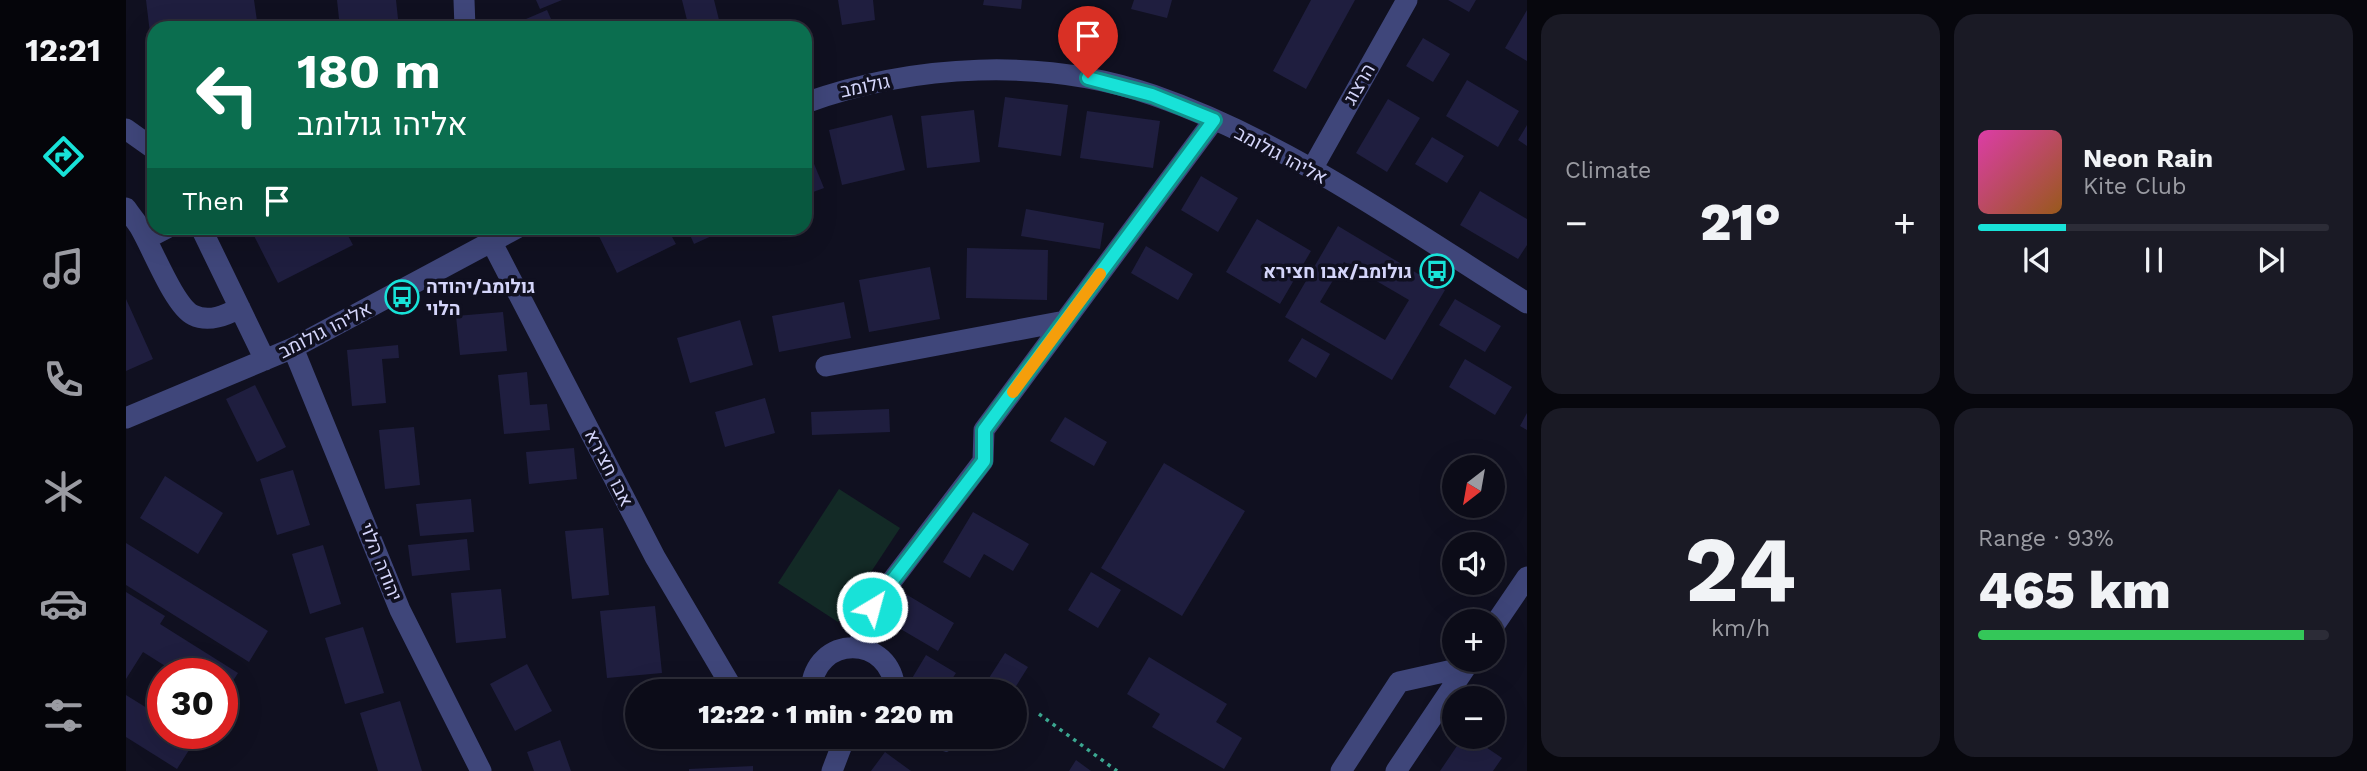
<!DOCTYPE html>
<meta charset="utf-8">
<style>
body{margin:0;font-family:"Work Sans",Heebo,sans-serif;background:#1a1a25;color:#f1f3f6;height:100vh;display:flex;flex-direction:column;font-size:26px;white-space:nowrap}
*{box-sizing:border-box;margin:0}
p{font-size:23px;color:#9a9ba2}
.icon{flex:none;width:38px;height:38px;fill:none;stroke:currentColor;stroke-width:2;stroke-linecap:round;stroke-linejoin:round}
.map{position:relative;flex:1;overflow:hidden}
.drawer{display:flex;flex-direction:column;gap:14px;padding:14px;background:#07070d;width:840px}
.drawer>*{flex:none}
.hud{position:absolute;left:21px;top:21px;width:665px;height:214px;border-radius:21px;box-shadow:0 7px 28px #0002,0 0 0 2px #2c2c37;background:#0b6e4f;color:#fff;overflow:hidden}
.needle{width:46px;rotate:211deg}
.tools{position:absolute;left:1316px;top:455px;display:grid;gap:14px}
.tools a{display:grid;place-items:center;width:63px;height:63px;border-radius:50%;background:#0c0c18;box-shadow:0 7px 28px #0002,0 0 0 2px #2c2c37;font-size:35px}
.speed{position:absolute;left:21px;top:658px;display:flex;gap:14px;font-size:35px;font-weight:700;text-align:center}
.speed>*{display:grid;place-content:center;width:91px;height:91px;border-radius:50%;background:#0c0c18;box-shadow:0 7px 28px #0002,0 0 0 2px #2c2c37;line-height:1}
.speed .limit{border:10px solid #d22;background:#fff;color:#111}
.pin{position:absolute;display:grid;place-items:center;width:60px;height:60px;color:#fff;margin:-72px -30px;border-radius:50% 50% 50% 0;rotate:-45deg;box-shadow:0 0 7px #0007}
.pin .icon{rotate:45deg}
.me{position:absolute;width:77px;margin:-38px;rotate:37deg;stroke-linejoin:round;filter:drop-shadow(0 0 5px #0008)}
.turn{display:flex;align-items:center;gap:24px;height:147px;padding:0 35px;font-size:32px}
.turn .icon{width:91px;height:91px;stroke-width:2.5}
.turn b{display:block;font-size:49px;line-height:60px}
.then{display:flex;align-items:center;height:66px;padding:0 35px;background:#0003;gap:14px;font-size:26px}
.big{font-size:52px;font-weight:800;line-height:1.1}
.drawer .tile{flex:1;display:flex;flex-direction:column;justify-content:center;gap:10px;min-width:0;padding:0 24px;border-radius:21px;background:#1a1a25}
.drawer .dial{align-items:center;gap:0}
.dial b{font-size:91px;line-height:1}
.song{display:flex;align-items:center;gap:21px}
.cover{width:84px;height:84px;border-radius:10px;background:linear-gradient(135deg,hsl(320 70% 55%),hsl(30 70% 35%))}
.played{height:7px;border-radius:4px;background:linear-gradient(90deg,#18e2d8 25%,#2c2c37 25%)}
.keys{display:flex;justify-content:space-around;direction:ltr}
.heat{display:flex;justify-content:space-between;align-items:center;font-size:38px;direction:ltr}
.charge{height:10px;border-radius:5px;background:linear-gradient(90deg,#34c759 93%,#2c2c37 0)}
.drawer .tiles{flex:1;display:grid;gap:14px;grid-template-columns:repeat(2,1fr)}
.trip{position:absolute;left:499px;top:679px;width:402px;height:70px;border-radius:35px;background:#0c0c18;box-shadow:0 7px 28px #0002,0 0 0 2px #2c2c37;font-weight:800;line-height:70px;text-align:center}
main{display:flex;flex:1;min-height:0}
.dock{display:flex;flex-direction:column;width:126px;justify-content:space-around;align-items:center;background:#05050a;color:#9a9ba2}
.dock .icon{width:49px;height:49px}
.dock .selected{color:#18e2d8}
.dock b{font-size:32px;color:#f1f3f6}
.map>svg:first-child{display:block}
</style>
<main>
<nav class="dock">
<b>12:21</b>
<svg class="icon selected" aria-label="directions" viewBox="0 0 24 24"><path d="M12 3l9 9-9 9-9-9zM9 14v-3h6M13 9l2 2-2 2"/></svg>
<svg class="icon" aria-label="music" viewBox="0 0 24 24"><path d="M9 18V5l10-2v13"/><circle cx="6" cy="18" r="3"/><circle cx="16" cy="16" r="3"/></svg>
<svg class="icon" aria-label="phone" viewBox="0 0 24 24"><path d="M5 4h4l2 5-3 2q2 4 5 5l2-3 5 2v4C11 20 4 13 5 4z"/></svg>
<svg class="icon" aria-label="climate" viewBox="0 0 24 24"><path d="M12 3v18M4 7l16 10M4 17L20 7"/></svg>
<svg class="icon" aria-label="car" viewBox="0 0 24 24"><path d="M5 17H2v-5l4-1 3-4h7l3 4 3 1v5h-3M9 17h6M6 11h13"/><circle cx="7" cy="17" r="2"/><circle cx="17" cy="17" r="2"/></svg>
<svg class="icon" aria-label="filters" viewBox="0 0 24 24"><path d="M4 7h16M4 17h16"/><circle cx="9" cy="7" r="2"/><circle cx="15" cy="17" r="2"/></svg>
</nav>
<div class="map">
<svg width="1401" height="771" viewBox="0 0 1401 771">
<rect width="100%" height="100%" fill="#101020"/>
<!-- green -->
<path fill="#132a26" d="M713,489L774,528L712,622L652,583Z"/>
<!-- building -->
<path fill="#1f1e3f" fill-rule="evenodd" d="M20,0H128L132,28H28L26,50Z
M211,0H270L273,28H214Z
M410,0H436L414,9Z
M556,0H588L595,28H563Z
M712,0H747L749,20L716,25Z
M858,0H896L895,9L857,5Z
M1008,0H1046L1041,18L1005,9Z
M1185,0H1229L1180,89L1147,71Z
M1322,0H1350L1343,12Z
M421,10L429,28H387L386,25Z
M1401,10V61L1379,48Z
M1297,38L1324,54L1307,82L1280,66Z
M1341,80L1393,111L1372,147L1320,116Z
M879,97L942,105L935,156L872,147Z
M1262,99L1294,118L1261,172L1230,153Z
M848,110L854,162L801,168L795,116Z
M961,111L1034,121L1027,168L954,158Z
M766,115L779,170L716,185L703,130Z
M1401,125V146L1392,140Z
M1306,137L1338,156L1321,183L1289,164Z
M679,142L698,188L679,195Z
M1075,176L1112,198L1092,232L1055,210Z
M1354,191L1401,219V245L1392,259L1334,225Z
M900,209L978,223L974,249L895,236Z
M1131,219L1185,251L1154,304L1100,272Z
M1212,226L1319,290L1266,380L1159,317ZM1218,262L1283,300L1259,340L1194,302Z
M124,228H218L227,245L152,283Z
M475,228H541L550,244L491,273L470,230Z
M561,228H603L568,244Z
M1020,246L1067,274L1052,300L1005,273Z
M841,248L922,250L921,300L840,298Z
M804,267L814,319L743,332L733,280Z
M0,299L27,359L0,371Z
M1329,299L1375,326L1359,352L1313,325Z
M718,302L725,338L653,352L646,316Z
M377,312L381,351L334,355L330,316Z
M614,320L627,365L564,383L551,338Z
M1176,338L1204,354L1190,378L1162,361Z
M272,345L273,358L256,359L260,403L226,406L221,350Z
M1339,359L1386,387L1369,415L1323,387Z
M401,372L404,405L421,404L424,430L378,434L372,375Z
M129,385L160,447L131,462L100,399Z
M639,398L649,433L599,447L589,412Z
M763,409L764,432L686,435L685,412Z
M1401,413V430L1394,426Z
M939,417L981,442L968,466L924,441Z
M288,427L294,485L259,489L253,430Z
M448,448L451,479L403,484L400,452Z
M1038,463L1119,511L1056,616L975,568Z
M167,470L184,525L151,535L134,479Z
M39,476L97,513L72,554L14,518Z
M345,499L348,532L294,536L290,504Z
M847,512L903,544L887,571L858,554L844,578L817,562Z
M477,528L483,595L446,599L439,531Z
M341,539L344,570L286,576L282,545Z
M0,543L142,631L123,662L0,585Z
M197,545L215,604L184,614L166,554Z
M965,572L995,590L972,628L942,610Z
M375,589L380,638L330,643L325,593Z
M0,592L39,616L34,624L112,673L96,698V674H52L17,652L0,679Z
M778,593L828,623L812,651L761,621Z
M529,606L536,673L481,678L474,611Z
M237,627L258,693L219,704L199,638Z
M879,653L902,667L887,691L863,678Z
M800,655L830,673L818,691H805L785,680Z
M1023,657L1101,704L1090,722L1116,738L1098,769L1026,727L1034,714L1001,694Z
M401,664L426,711L389,731L364,684Z
M0,695L37,718V733H61L70,739L51,769L0,737Z
M507,695H511V724H509Z
M274,701L296,771H252L234,713Z
M534,737H570L571,750L535,751Z
M1337,737H1345L1376,758L1367,771H1314Z
M434,740L445,771H408L401,752Z
M759,752L785,771H745Z
M950,760L965,771H943Z
M627,766V771H563V769Z"/>
<g fill="none" stroke-linecap="round" stroke-linejoin="round">
<!-- path -->
<path stroke="#3ba790" stroke-width="3.5" stroke-dasharray="3.5 5" stroke-linecap="butt" d="M913,714L991,771"/>
<!-- minor -->
<path stroke="#3f467a" stroke-width="21" d="M338,0L339,28
M679,103C788,64 917,57 1027,95C1162,142 1281,228 1401,303
M0,129L28,149
M1186,169L1281,0
M0,208C4,214 9,220 13,226C25,245 48,306 67,315C83,323 100,315 114,308
M75,228L139,360
M20,239L41,228
M365,241L529,557L608,691
M167,348L274,610L355,771
M700,366L939,321
M0,418L167,348L391,228
M1367,627L1401,577
M732,647L746,607L857,461L858,430L1088,120
M685,691C688,633 766,634 769,691
M814,737L820,741L822,737
M706,771L719,737
M1215,771L1273,682L1340,667
M1270,771L1344,661"/>
</g>
<g fill="none" stroke-linecap="round" stroke-linejoin="round">
<defs>
<path id="route" d="M746,607L858,461V430L1088,120L1026,95L962,78"/>
</defs>
<!-- route casing -->
<use href="#route" stroke="#10938c" stroke-width="18"/>
<!-- route -->
<use href="#route" stroke="#18e2d8" stroke-width="12"/>
<!-- slow -->
<path stroke="#f59e0b" stroke-width="12" d="M887,392L974,274"/>
</g>
<!-- icons -->
<defs>
<symbol id="bus-ring" viewBox="-11 -11 22 22"><circle r="9.5" fill="#101020" stroke="#18e2d8" stroke-width="1.5"/><path d="M-5-6H5V4H4V6H2V4H-2V6H-4V4H-5ZM-3.5-4V0h7V-4ZM-3.5 1.2v1.5H-2V1.2ZM2 1.2v1.5H3.5V1.2Z" fill="#18e2d8"/></symbol>
</defs>
<g fill-rule="evenodd">
<use href="#bus-ring" x="1292" y="252" width="38" height="38"/>
<use href="#bus-ring" x="257" y="278" width="38" height="38"/>
</g>
<g text-anchor="middle" dominant-baseline="central" stroke-width="7" stroke-linejoin="round" paint-order="stroke">
<!-- street labels -->
<g font-size="19" fill="#d4d5fa" stroke="#101020">
<text transform="translate(1233 84) rotate(-60)">הרצוג</text>
<text transform="translate(739 86) rotate(-12)">גולומב</text>
<text transform="translate(1155 155) rotate(28)">אליהו גולומב</text>
<text transform="translate(199 330) rotate(-27)">אליהו גולומב</text>
<text transform="translate(483 468) rotate(63)">אבו חצירא</text>
<text transform="translate(255 562) rotate(68)">יהודה הלוי</text>
</g>
<!-- poi labels -->
<g font-size="19" font-weight="bold" fill="#d4d5fa" stroke="#101020" text-anchor="end">
<text x="1286" y="271">גולומב/אבו חצירא</text>
<text x="300" y="286" text-anchor="start">גולומב/יהודה<tspan x="300" dy="22">הלוי</tspan></text>
</g>
</g>
</svg>
<div class="tools">
<a><svg class="needle" viewBox="-14 -14 28 28"><path d="M0-13l5 13h-10z" fill="#e53935"/><path d="M0 13l5-13h-10z" fill="#9a9ba2"/></svg></a>
<a><svg class="icon" aria-label="sound" viewBox="0 0 24 24"><path d="M4 9h4l5-4v14l-5-4H4zM17 9q2 3 0 6"/></svg></a>
<a>+</a>
<a>−</a>
</div>
<div class="speed"><div class="limit">30</div></div>
<div class="pin" style="left:962px;top:78px;background:#d93025"><svg class="icon" aria-label="arrive" viewBox="0 0 24 24"><path d="M6 21V4h12l-3 4 3 4H6"/></svg></div>
<svg class="me" style="left:746px;top:607px" viewBox="-20 -20 40 40"><circle r="17" fill="#18e2d8" stroke="#fff" stroke-width="3"/><path d="M0-11L8 9 0 5-8 9z" fill="#fff"/></svg>
<div class="trip">12:22 · 1 min · 220 m</div>
<div class="hud">
<div class="turn"><svg class="icon" aria-label="left" viewBox="0 0 24 24"><path d="M17 20v-9H6M10 6l-5 5 5 5"/></svg><div><b>180 m</b>אליהו גולומב</div></div>
<div class="then">Then<svg class="icon" aria-label="arrive" viewBox="0 0 24 24"><path d="M6 21V4h12l-3 4 3 4H6"/></svg></div>
</div>
</div>
<section class="drawer">
<div class="tiles">
<div class="tile"><p>Climate</p>
<div class="heat"><a>−</a><b class="big">21°</b><a>+</a></div>
</div>
<div class="tile">
<div class="song"><i class="cover"></i><div><b>Neon Rain</b><p>Kite Club</p></div></div>
<div class="played"></div>
<div class="keys"><svg class="icon" aria-label="previous" viewBox="0 0 24 24"><path d="M18 5L8 12l10 7zM5 5v14"/></svg><svg class="icon" aria-label="pause" viewBox="0 0 24 24"><path d="M8 5v14M16 5v14"/></svg><svg class="icon" aria-label="next" viewBox="0 0 24 24"><path d="M6 5l10 7-10 7zM19 5v14"/></svg></div>
</div>
<div class="tile dial"><b>24</b><p>km/h</p></div>
<div class="tile"><p>Range · 93%</p><b class="big">465 km</b><div class="charge"></div></div>
</div>
</section>
</main>
